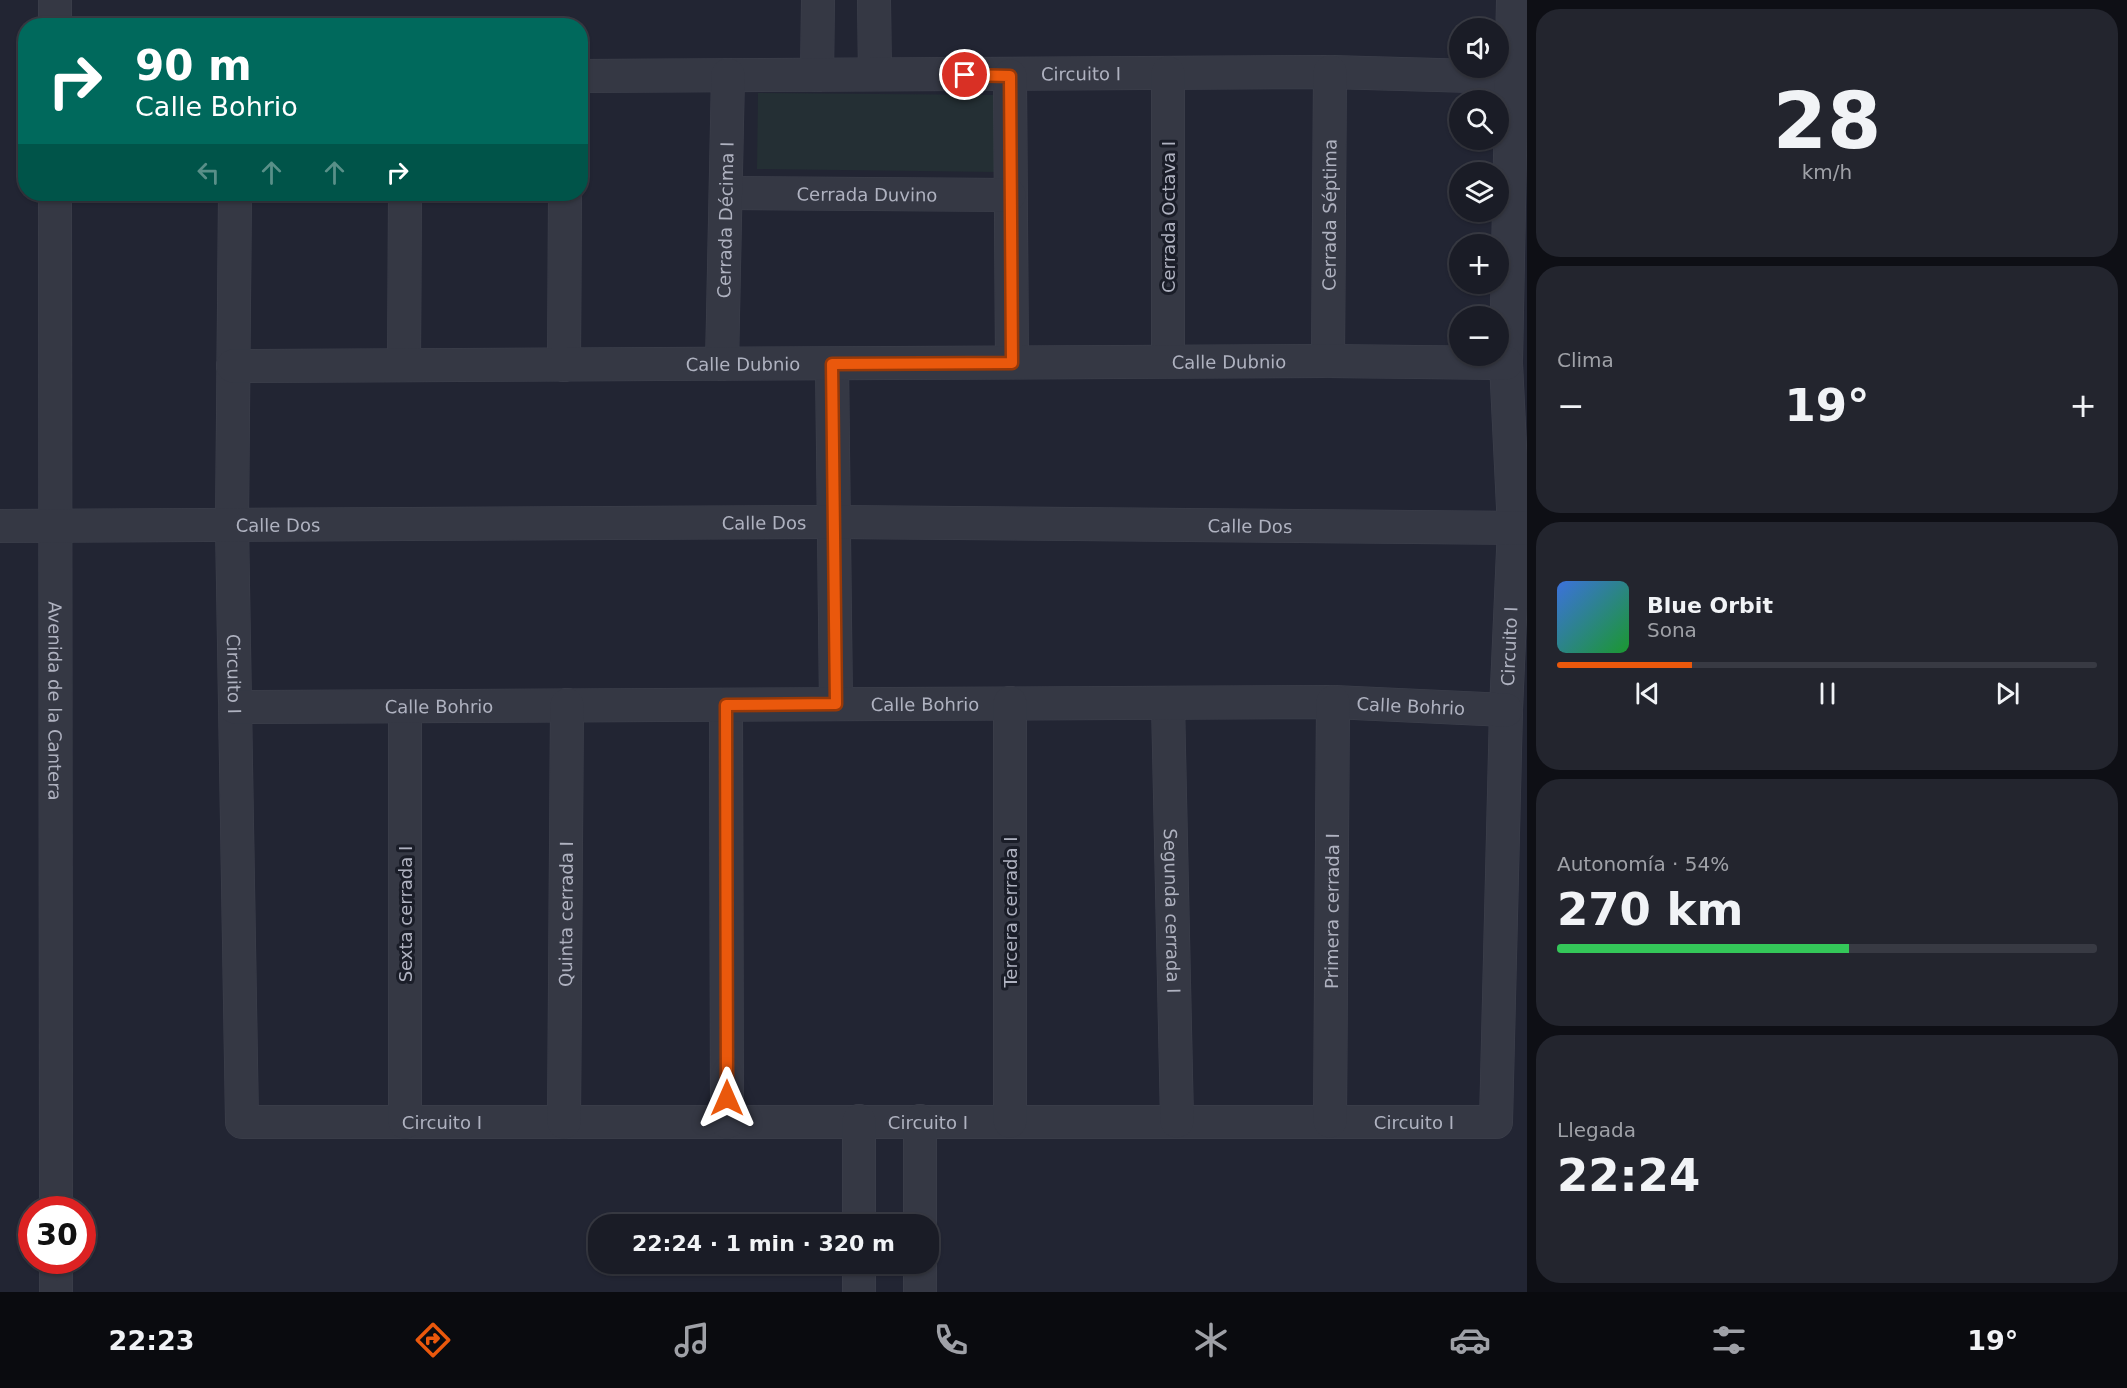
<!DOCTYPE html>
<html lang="es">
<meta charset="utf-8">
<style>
body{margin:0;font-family:"DejaVu Sans",sans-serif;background:#23252e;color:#f1f3f6;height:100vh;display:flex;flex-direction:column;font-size:22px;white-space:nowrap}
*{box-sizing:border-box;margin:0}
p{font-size:20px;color:#9fa1a7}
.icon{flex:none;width:33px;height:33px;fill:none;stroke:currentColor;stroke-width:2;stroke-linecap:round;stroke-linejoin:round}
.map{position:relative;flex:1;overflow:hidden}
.side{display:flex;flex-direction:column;gap:9px;padding:9px;background:#0e0f15;width:600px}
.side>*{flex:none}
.hud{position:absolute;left:18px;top:18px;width:570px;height:183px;border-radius:24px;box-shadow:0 2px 4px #0004,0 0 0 2px #383a43;background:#00695c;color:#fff;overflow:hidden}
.controls{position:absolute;left:1449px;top:18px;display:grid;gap:12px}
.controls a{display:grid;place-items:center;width:60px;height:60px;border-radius:50%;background:#1a1c26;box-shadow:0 2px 4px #0004,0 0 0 2px #383a43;font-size:30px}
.speed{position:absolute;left:18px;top:1196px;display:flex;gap:12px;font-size:30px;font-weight:700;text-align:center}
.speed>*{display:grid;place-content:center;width:78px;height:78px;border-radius:50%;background:#1a1c26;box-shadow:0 2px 4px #0004,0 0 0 2px #383a43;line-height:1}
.speed .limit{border:9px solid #d22;background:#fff;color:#111}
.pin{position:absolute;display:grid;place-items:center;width:51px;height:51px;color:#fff;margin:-26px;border:3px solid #fff;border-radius:50%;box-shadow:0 2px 6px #0007}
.me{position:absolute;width:66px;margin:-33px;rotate:0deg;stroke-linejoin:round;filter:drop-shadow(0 0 4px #0008)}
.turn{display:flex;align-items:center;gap:21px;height:126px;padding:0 18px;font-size:27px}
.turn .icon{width:78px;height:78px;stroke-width:2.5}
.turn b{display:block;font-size:42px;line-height:51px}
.lanes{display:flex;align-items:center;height:57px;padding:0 18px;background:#0003;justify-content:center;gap:30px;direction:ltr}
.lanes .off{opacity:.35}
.big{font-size:45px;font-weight:600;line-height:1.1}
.side .widget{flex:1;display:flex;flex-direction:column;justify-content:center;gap:9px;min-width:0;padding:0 21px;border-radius:24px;background:#23252e}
.side .dial{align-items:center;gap:0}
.dial b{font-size:78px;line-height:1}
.song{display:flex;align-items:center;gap:18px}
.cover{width:72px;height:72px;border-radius:9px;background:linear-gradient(135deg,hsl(220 70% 55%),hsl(130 70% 35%))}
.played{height:6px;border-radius:3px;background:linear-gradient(90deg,#ea580c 25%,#383a43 25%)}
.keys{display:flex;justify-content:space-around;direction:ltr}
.heat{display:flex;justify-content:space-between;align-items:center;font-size:33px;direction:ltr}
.charge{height:9px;border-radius:4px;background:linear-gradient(90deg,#34c759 54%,#383a43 0)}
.trip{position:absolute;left:588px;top:1214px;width:351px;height:60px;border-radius:24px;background:#1a1c26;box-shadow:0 2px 4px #0004,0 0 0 2px #383a43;font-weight:600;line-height:60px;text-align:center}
.dock{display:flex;height:96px;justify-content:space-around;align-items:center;background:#0a0b0f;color:#9fa1a7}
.dock .icon{width:42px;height:42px}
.dock .current{color:#ea580c}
.dock b{font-size:27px;color:#f1f3f6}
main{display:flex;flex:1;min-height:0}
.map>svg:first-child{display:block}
</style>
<main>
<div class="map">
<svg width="1527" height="1292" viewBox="0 0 1527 1292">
<rect width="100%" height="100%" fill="#222533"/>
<!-- green -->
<path fill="#242f34" d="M758,93L998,95L996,172L757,169Z"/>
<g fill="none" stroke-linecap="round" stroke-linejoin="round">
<defs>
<g id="minor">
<path d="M55,0V26"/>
<path d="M874,0L875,74"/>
<path d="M817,75L818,0"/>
<path id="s1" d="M580,76L1330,72L1509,77"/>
<path d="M1010,76L1012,362"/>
<path id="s2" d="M726,193L1009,195"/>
<path id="s3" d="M55,194L56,1209"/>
<path id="s4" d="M235,194L232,525L242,1122H1496L1506,710L1514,528L1506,363L1513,0"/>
<path d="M1168,361V73"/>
<path id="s5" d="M1328,361L1330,72"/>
<path id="s6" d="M722,364L728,75"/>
<path d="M832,364L836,704"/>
<path d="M404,365L405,194"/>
<path d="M564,365L565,194"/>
<path id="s7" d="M233,366L1328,361L1506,363"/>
<path id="s8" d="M0,526L835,522L1527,528"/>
<path id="s9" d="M1168,703L1177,1121"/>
<path d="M726,705L727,1122"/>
<path d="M405,706V1122"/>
<path id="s10" d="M235,707L1333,702L1506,710"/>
<path d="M1010,1121V703"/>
<path id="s11" d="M1330,1121L1333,702"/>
<path id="s12" d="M564,1122L567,705"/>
<path d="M859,1224V1121"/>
<path d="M920,1224V1121"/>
<path d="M56,1292V1260"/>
<path d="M859,1292V1263"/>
<path d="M920,1292V1263"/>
</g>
</defs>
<!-- minor casing -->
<use href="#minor" stroke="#3e414d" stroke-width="34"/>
<!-- minor -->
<use href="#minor" stroke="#353844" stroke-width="33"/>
</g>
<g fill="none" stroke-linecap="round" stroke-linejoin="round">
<defs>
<path id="route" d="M727,1098L726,705L836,704L832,364L1012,363L1010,76L965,75"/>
</defs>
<!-- route casing -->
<use href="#route" stroke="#983908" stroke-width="15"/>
<!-- route -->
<use href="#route" stroke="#ea580c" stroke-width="10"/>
</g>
<g text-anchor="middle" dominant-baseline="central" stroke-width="6" stroke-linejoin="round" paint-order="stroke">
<!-- street labels -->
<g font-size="18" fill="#afb2c0" stroke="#1a1d28">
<text stroke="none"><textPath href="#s1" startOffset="501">Circuito I</textPath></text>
<text stroke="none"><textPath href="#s2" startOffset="141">Cerrada Duvino</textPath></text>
<text stroke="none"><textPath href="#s5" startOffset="146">Cerrada Séptima</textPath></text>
<text transform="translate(1168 217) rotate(-90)">Cerrada Octava I</text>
<text stroke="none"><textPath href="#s6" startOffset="144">Cerrada Décima I</textPath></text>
<text stroke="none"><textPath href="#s7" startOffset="996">Calle Dubnio</textPath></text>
<text stroke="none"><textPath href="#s7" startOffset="510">Calle Dubnio</textPath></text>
<text stroke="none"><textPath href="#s8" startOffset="764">Calle Dos</textPath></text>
<text stroke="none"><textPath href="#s8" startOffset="278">Calle Dos</textPath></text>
<text stroke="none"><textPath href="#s8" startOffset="1250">Calle Dos</textPath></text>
<text stroke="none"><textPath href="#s4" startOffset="2658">Circuito I</textPath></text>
<text stroke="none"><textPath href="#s4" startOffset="480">Circuito I</textPath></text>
<text stroke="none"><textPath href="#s3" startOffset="507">Avenida de la Cantera</textPath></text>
<text stroke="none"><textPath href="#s10" startOffset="690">Calle Bohrio</textPath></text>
<text stroke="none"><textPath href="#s10" startOffset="204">Calle Bohrio</textPath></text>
<text stroke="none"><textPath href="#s10" startOffset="1176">Calle Bohrio</textPath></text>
<text stroke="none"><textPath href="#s11" startOffset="210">Primera cerrada I</textPath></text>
<text transform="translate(1010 912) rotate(-90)">Tercera cerrada I</text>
<text stroke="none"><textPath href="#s9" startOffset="208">Segunda cerrada I</textPath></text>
<text stroke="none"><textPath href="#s12" startOffset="208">Quinta cerrada I</textPath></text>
<text transform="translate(405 914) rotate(-90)">Sexta cerrada I</text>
<text stroke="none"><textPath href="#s4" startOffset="1614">Circuito I</textPath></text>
<text stroke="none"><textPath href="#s4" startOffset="2100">Circuito I</textPath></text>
<text stroke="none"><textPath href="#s4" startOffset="1128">Circuito I</textPath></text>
</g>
</g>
</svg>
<div class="controls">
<a><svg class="icon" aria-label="sound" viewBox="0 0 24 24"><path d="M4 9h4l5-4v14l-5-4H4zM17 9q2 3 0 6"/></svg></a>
<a><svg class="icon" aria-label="search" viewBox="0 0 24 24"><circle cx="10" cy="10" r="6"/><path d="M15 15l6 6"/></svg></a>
<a><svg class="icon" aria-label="layers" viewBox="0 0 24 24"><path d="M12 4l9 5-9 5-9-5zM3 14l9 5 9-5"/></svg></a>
<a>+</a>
<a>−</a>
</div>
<div class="speed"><div class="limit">30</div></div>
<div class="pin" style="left:965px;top:75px;background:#d93025"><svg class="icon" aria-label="arrive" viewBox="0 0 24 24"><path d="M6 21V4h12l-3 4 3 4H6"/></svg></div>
<svg class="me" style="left:727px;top:1098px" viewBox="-20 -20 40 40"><path d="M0-17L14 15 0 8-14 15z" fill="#ea580c" stroke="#fff" stroke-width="4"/></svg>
<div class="trip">22:24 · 1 min · 320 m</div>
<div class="hud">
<div class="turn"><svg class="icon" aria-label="right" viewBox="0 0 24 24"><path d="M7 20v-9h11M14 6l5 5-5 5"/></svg><div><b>90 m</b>Calle Bohrio</div></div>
<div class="lanes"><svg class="icon off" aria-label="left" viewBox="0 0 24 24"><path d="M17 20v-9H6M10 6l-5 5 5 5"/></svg><svg class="icon off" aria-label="ahead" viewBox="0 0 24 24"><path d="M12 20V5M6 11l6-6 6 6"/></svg><svg class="icon off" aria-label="ahead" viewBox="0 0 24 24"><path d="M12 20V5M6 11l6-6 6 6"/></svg><svg class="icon" aria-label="right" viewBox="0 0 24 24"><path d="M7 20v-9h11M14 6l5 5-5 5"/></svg></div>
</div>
</div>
<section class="side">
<div class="widget dial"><b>28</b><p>km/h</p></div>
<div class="widget"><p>Clima</p>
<div class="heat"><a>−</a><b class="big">19°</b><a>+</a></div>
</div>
<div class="widget">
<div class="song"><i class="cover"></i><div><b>Blue Orbit</b><p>Sona</p></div></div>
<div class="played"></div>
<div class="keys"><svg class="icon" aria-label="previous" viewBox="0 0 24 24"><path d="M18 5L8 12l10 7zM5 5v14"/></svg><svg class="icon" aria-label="pause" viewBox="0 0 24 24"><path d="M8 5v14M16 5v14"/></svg><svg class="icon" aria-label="next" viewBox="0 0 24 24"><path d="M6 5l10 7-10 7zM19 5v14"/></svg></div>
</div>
<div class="widget"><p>Autonomía · 54%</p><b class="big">270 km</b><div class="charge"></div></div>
<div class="widget"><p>Llegada</p><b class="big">22:24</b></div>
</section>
</main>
<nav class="dock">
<b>22:23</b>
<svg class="icon current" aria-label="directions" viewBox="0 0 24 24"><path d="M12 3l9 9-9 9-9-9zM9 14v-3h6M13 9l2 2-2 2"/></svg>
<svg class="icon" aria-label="music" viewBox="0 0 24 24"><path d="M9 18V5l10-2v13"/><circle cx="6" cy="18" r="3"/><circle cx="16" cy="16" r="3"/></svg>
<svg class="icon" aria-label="phone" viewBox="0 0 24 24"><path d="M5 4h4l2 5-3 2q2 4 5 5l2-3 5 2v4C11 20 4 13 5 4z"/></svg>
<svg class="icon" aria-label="climate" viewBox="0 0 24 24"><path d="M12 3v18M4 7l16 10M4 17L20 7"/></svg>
<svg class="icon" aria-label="car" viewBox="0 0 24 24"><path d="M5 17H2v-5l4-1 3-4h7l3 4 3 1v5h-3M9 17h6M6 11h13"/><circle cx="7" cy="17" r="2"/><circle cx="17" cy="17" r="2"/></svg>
<svg class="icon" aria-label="filters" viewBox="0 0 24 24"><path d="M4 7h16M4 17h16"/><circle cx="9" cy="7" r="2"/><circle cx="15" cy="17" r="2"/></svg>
<b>19°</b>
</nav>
